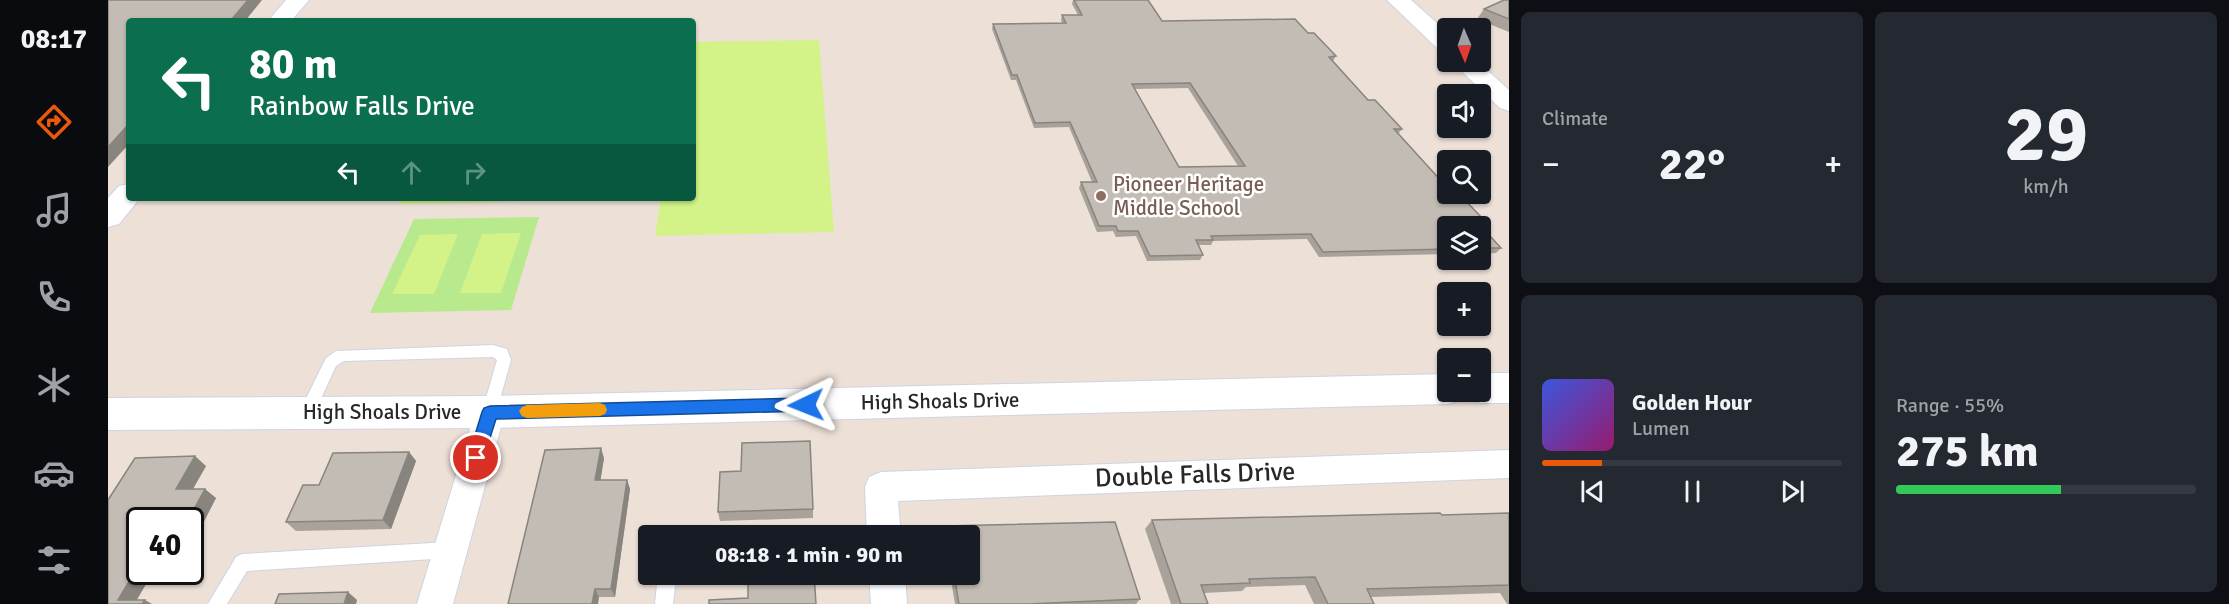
<!DOCTYPE html>
<meta charset="utf-8">
<style>
body{margin:0;font-family:Signika,sans-serif;background:#242831;color:#f1f3f6;height:100vh;display:flex;flex-direction:column;font-size:22px;white-space:nowrap}
*{box-sizing:border-box;margin:0}
p{font-size:20px;color:#9ea1a6}
.icon{flex:none;width:33px;height:33px;fill:none;stroke:currentColor;stroke-width:2;stroke-linecap:round;stroke-linejoin:round}
.map{position:relative;flex:1;overflow:hidden}
.details{display:flex;flex-direction:column;gap:12px;padding:12px;background:#0d0f14;width:720px}
.details>*{flex:none}
.banner{position:absolute;left:18px;top:18px;width:570px;height:183px;border-radius:6px;box-shadow:0 2px 4px #0004;background:#0b6e4f;color:#fff;overflow:hidden}
.needle{width:39px;rotate:178deg}
.tools{position:absolute;left:1329px;top:18px;display:grid;gap:12px}
.tools a{display:grid;place-items:center;width:54px;height:54px;border-radius:6px;background:#171b24;box-shadow:0 2px 4px #0004;font-size:30px}
.speed{position:absolute;left:18px;top:507px;display:flex;gap:12px;font-size:30px;font-weight:700;text-align:center}
.speed>*{display:grid;place-content:center;width:78px;height:78px;border-radius:50%;background:#171b24;box-shadow:0 2px 4px #0004;line-height:1}
.speed .limit{border:3px solid #111;border-radius:9px;background:#fff;color:#111}
.pin{position:absolute;display:grid;place-items:center;width:51px;height:51px;color:#fff;margin:-26px;border:3px solid #fff;border-radius:50%;box-shadow:0 2px 6px #0007}
.me{position:absolute;width:66px;margin:-33px;rotate:268deg;stroke-linejoin:round;filter:drop-shadow(0 0 4px #0008)}
.turn{display:flex;align-items:center;gap:21px;height:126px;padding:0 24px;font-size:27px}
.turn .icon{width:78px;height:78px;stroke-width:2.5}
.turn b{display:block;font-size:42px;line-height:51px}
.lanes{display:flex;align-items:center;height:57px;padding:0 24px;background:#0003;justify-content:center;gap:30px;direction:ltr}
.lanes .off{opacity:.35}
.big{font-size:45px;font-weight:700;line-height:1.1}
.details .widget{flex:1;display:flex;flex-direction:column;justify-content:center;gap:9px;min-width:0;padding:0 21px;border-radius:9px;background:#242831}
.details .dial{align-items:center;gap:0}
.dial b{font-size:78px;line-height:1}
.song{display:flex;align-items:center;gap:18px}
.cover{width:72px;height:72px;border-radius:9px;background:linear-gradient(135deg,hsl(230 70% 55%),hsl(320 70% 35%))}
.played{height:6px;border-radius:3px;background:linear-gradient(90deg,#ea580c 20%,#363941 20%)}
.keys{display:flex;justify-content:space-around;direction:ltr}
.heat{display:flex;justify-content:space-between;align-items:center;font-size:33px;direction:ltr}
.charge{height:9px;border-radius:4px;background:linear-gradient(90deg,#34c759 55%,#363941 0)}
.details .tiles{flex:1;display:grid;gap:12px;grid-template-columns:repeat(2,1fr)}
.trip{position:absolute;left:530px;top:525px;width:342px;height:60px;border-radius:6px;background:#171b24;box-shadow:0 2px 4px #0004;font-weight:700;line-height:60px;text-align:center}
main{display:flex;flex:1;min-height:0}
.tab-bar{display:flex;flex-direction:column;width:108px;justify-content:space-around;align-items:center;background:#090b0e;color:#9ea1a6}
.tab-bar .icon{width:42px;height:42px}
.tab-bar .active{color:#ea580c}
.tab-bar b{font-size:27px;color:#f1f3f6}
.map>svg:first-child{display:block}
</style>
<main>
<nav class="tab-bar">
<b>08:17</b>
<svg class="icon active" aria-label="directions" viewBox="0 0 24 24"><path d="M12 3l9 9-9 9-9-9zM9 14v-3h6M13 9l2 2-2 2"/></svg>
<svg class="icon" aria-label="music" viewBox="0 0 24 24"><path d="M9 18V5l10-2v13"/><circle cx="6" cy="18" r="3"/><circle cx="16" cy="16" r="3"/></svg>
<svg class="icon" aria-label="phone" viewBox="0 0 24 24"><path d="M5 4h4l2 5-3 2q2 4 5 5l2-3 5 2v4C11 20 4 13 5 4z"/></svg>
<svg class="icon" aria-label="climate" viewBox="0 0 24 24"><path d="M12 3v18M4 7l16 10M4 17L20 7"/></svg>
<svg class="icon" aria-label="car" viewBox="0 0 24 24"><path d="M5 17H2v-5l4-1 3-4h7l3 4 3 1v5h-3M9 17h6M6 11h13"/><circle cx="7" cy="17" r="2"/><circle cx="17" cy="17" r="2"/></svg>
<svg class="icon" aria-label="filters" viewBox="0 0 24 24"><path d="M4 7h16M4 17h16"/><circle cx="9" cy="7" r="2"/><circle cx="15" cy="17" r="2"/></svg>
</nav>
<div class="map">
<svg width="1401" height="604" viewBox="0 0 1401 604">
<rect width="100%" height="100%" fill="#ece0d7"/>
<!-- green -->
<path fill="#b9e98d" d="M431,217L403,310L262,313L306,219Z"/>
<!-- pitch -->
<path fill="#d3f288" d="M711,40L726,232L547,236L553,198H585V42Z
M293,198H463L462,200L290,204Z
M413,233L393,293H352L374,234Z
M350,234L326,294H284L312,235Z"/>
<g fill="none" stroke-linecap="round" stroke-linejoin="round">
<defs>
<path id="service" d="M385,345L399,349L403,360L387,417L382,418L377,417L374,412L389,360L385,357L236,361L228,366L204,418L199,419L194,418L191,413L218,358L228,351Z
M341,542L347,544L350,550L347,556L341,558L139,571L119,604H100L128,557L134,554Z
M554,574H573L567,586L565,604H547L549,584Z"/>
<path id="minor" d="M382,399L393,403L397,412L345,604H309L367,412L371,403Z
M1401,450V478L790,501L793,536H759L757,487L761,477L773,472Z
M761,574H797L799,604H763Z"/>
<path id="tertiary" d="M178,0H201L183,21H160Z
M1279,0H1303L1340,33V53L1332,51Z
M1344,62H1370L1401,90V111L1392,108Z
M21,184V198H32L11,224L0,227V198L11,186Z
M1372,373H1401V403H1372L1359,398L1356,393L1353,400L1340,404L382,428L0,430V398L382,396L1340,374V392H1372Z"/>
</defs>
<!-- service casing -->
<use href="#service" stroke="#cdd4e3" stroke-width="2"/>
<!-- minor casing -->
<use href="#minor" stroke="#cdd4e3" stroke-width="2"/>
<!-- tertiary casing -->
<use href="#tertiary" stroke="#cdd4e3" stroke-width="2"/>
<!-- service -->
<use href="#service" fill="#fff" fill-rule="evenodd"/>
<!-- minor -->
<use href="#minor" fill="#fff" fill-rule="evenodd"/>
<!-- tertiary -->
<use href="#tertiary" fill="#fff" fill-rule="evenodd"/>
</g>
<!-- wall -->
<path fill="#a8a29b" fill-rule="evenodd" d="M965,0H1040L1054,21L1200,33L1228,56L1225,61L1260,100L1294,129L1290,134L1336,184L1378,222L1374,227L1393,248L1388,253L1372,254V226H1340V254L1211,257L1199,239L1105,241L1103,245H1090L1095,255L1092,260L1039,261L1028,236L1008,237L1005,231L989,232L971,188L973,182H984L961,127L926,128L908,80H903L884,29L885,24L954,23L953,20L954,15H970L964,4ZM1080,88L1130,166L1071,167L1027,89Z
M1401,0V32L1369,19L1376,9Z
M301,452L308,461L283,529L188,531L178,522L211,485Z
M496,458L492,480H519L522,489L507,597H491L400,604Z
M98,466L85,489L108,498L89,535H82V520H32V572H45L29,600L0,604V500Z
M633,471L705,509V518L612,521L610,512Z
M1401,513V604H1399L1392,593L1263,597L1266,604H1206L1197,585L1138,587L1134,591L1096,593L1100,604H1063L1037,529L1044,520L1334,515Z
M838,526L1032,599L1028,604H847L842,574H861V536H836Z"/>
<!-- shaded-wall -->
<path fill="#88847e" d="M140,0H154L137,21H125L124,19Z
M19,126L21,129V144L0,167V147Z
M493,448L496,458L491,490L487,480Z
M301,452L308,461L283,529L275,520Z
M87,456L98,466L79,499L68,489Z
M519,480L522,489L507,597L503,589Z
M97,489L108,498L89,535L82,530V520H80Z
M32,563V572H45L26,604L10,600Z
M487,589L491,597L490,604H484Z
M240,592L249,600L248,604H236Z
M37,600L44,604H34Z"/>
<!-- building -->
<path fill="#c3bcb4" stroke="#88847e" stroke-width="1.5" fill-rule="evenodd" d="M0,0H140L124,19H119L117,21H21V126H19L0,147Z
M966,0H1040L1054,21L1187,19L1200,33H1206L1228,56L1221,57L1260,100H1267L1294,129H1286L1336,184H1340V194H1351L1378,222L1370,223L1393,248H1372V226H1340V249L1215,252L1203,234L1103,236L1105,240H1088L1095,255L1042,256L1030,231H1010L1008,226H991L973,182H989L962,122L927,123L909,75H904L885,24L958,23L954,15H974ZM1082,83L1137,166L1071,167L1024,84Z
M1396,0H1401V19L1376,9Z
M702,441L705,509L610,512L612,472L633,471L634,443Z
M493,448L487,480H519L503,589H487L484,604H400L437,450Z
M301,452L275,520L178,522L195,485H211L225,453Z
M87,456L68,489H97L80,520H32V563L10,600H37L34,604H0V500L27,458Z
M1332,513L1334,515L1401,513V585L1259,589L1266,604H1220L1207,577L1141,579L1142,583L1093,585L1100,604H1073L1044,520Z
M1007,522L1032,599L920,604H851L846,574H861V536H840L838,526Z
M640,574H706L708,604H601V600L640,598Z
M240,592L236,604H167L171,594Z"/>
<!-- route -->
<path fill="#1a73e8" stroke="#114b97" stroke-width="1.5" d="M698,398L703,400L705,405L703,409L698,411L388,419L374,463L368,465L363,463L360,458L374,412L376,408L382,406Z"/>
<!-- slow -->
<path fill="#f59e0b" d="M492,403L497,405L499,410L497,414L492,416L419,418L414,416L411,411L414,407L419,405Z"/>
<!-- markers -->
<circle fill="#8d6e63" stroke="#fff" stroke-width="2" cx="993" cy="196" r="6"/>
<g text-anchor="middle" dominant-baseline="central" stroke-width="5" stroke-linejoin="round" paint-order="stroke">
<!-- education labels -->
<g font-size="21" fill="#785e54" stroke="#fff" text-anchor="start">
<text x="1005" y="184">Pioneer Heritage<tspan x="1005" dy="24">Middle School</tspan></text>
</g>
<!-- street labels -->
<g font-size="21" fill="#282828" stroke="#fff">
<text transform="translate(832 401) rotate(-1)">High Shoals Drive</text>
<text x="274" y="412">High Shoals Drive</text>
</g>
<!-- near-street labels -->
<g font-size="26" fill="#282828" stroke="#fff">
<text transform="translate(1087 475) rotate(-2)">Double Falls Drive</text>
</g>
</g>
</svg>
<div class="tools">
<a><svg class="needle" viewBox="-14 -14 28 28"><path d="M0-13l5 13h-10z" fill="#e53935"/><path d="M0 13l5-13h-10z" fill="#9ea1a6"/></svg></a>
<a><svg class="icon" aria-label="sound" viewBox="0 0 24 24"><path d="M4 9h4l5-4v14l-5-4H4zM17 9q2 3 0 6"/></svg></a>
<a><svg class="icon" aria-label="search" viewBox="0 0 24 24"><circle cx="10" cy="10" r="6"/><path d="M15 15l6 6"/></svg></a>
<a><svg class="icon" aria-label="layers" viewBox="0 0 24 24"><path d="M12 4l9 5-9 5-9-5zM3 14l9 5 9-5"/></svg></a>
<a>+</a>
<a>−</a>
</div>
<div class="speed"><div class="limit">40</div></div>
<div class="pin" style="left:368px;top:458px;background:#d93025"><svg class="icon" aria-label="arrive" viewBox="0 0 24 24"><path d="M6 21V4h12l-3 4 3 4H6"/></svg></div>
<svg class="me" style="left:698px;top:405px" viewBox="-20 -20 40 40"><path d="M0-17L14 15 0 8-14 15z" fill="#1a73e8" stroke="#fff" stroke-width="4"/></svg>
<div class="trip">08:18 · 1 min · 90 m</div>
<div class="banner">
<div class="turn"><svg class="icon" aria-label="left" viewBox="0 0 24 24"><path d="M17 20v-9H6M10 6l-5 5 5 5"/></svg><div><b>80 m</b>Rainbow Falls Drive</div></div>
<div class="lanes"><svg class="icon" aria-label="left" viewBox="0 0 24 24"><path d="M17 20v-9H6M10 6l-5 5 5 5"/></svg><svg class="icon off" aria-label="ahead" viewBox="0 0 24 24"><path d="M12 20V5M6 11l6-6 6 6"/></svg><svg class="icon off" aria-label="right" viewBox="0 0 24 24"><path d="M7 20v-9h11M14 6l5 5-5 5"/></svg></div>
</div>
</div>
<section class="details">
<div class="tiles">
<div class="widget"><p>Climate</p>
<div class="heat"><a>−</a><b class="big">22°</b><a>+</a></div>
</div>
<div class="widget dial"><b>29</b><p>km/h</p></div>
<div class="widget">
<div class="song"><i class="cover"></i><div><b>Golden Hour</b><p>Lumen</p></div></div>
<div class="played"></div>
<div class="keys"><svg class="icon" aria-label="previous" viewBox="0 0 24 24"><path d="M18 5L8 12l10 7zM5 5v14"/></svg><svg class="icon" aria-label="pause" viewBox="0 0 24 24"><path d="M8 5v14M16 5v14"/></svg><svg class="icon" aria-label="next" viewBox="0 0 24 24"><path d="M6 5l10 7-10 7zM19 5v14"/></svg></div>
</div>
<div class="widget"><p>Range · 55%</p><b class="big">275 km</b><div class="charge"></div></div>
</div>
</section>
</main>
